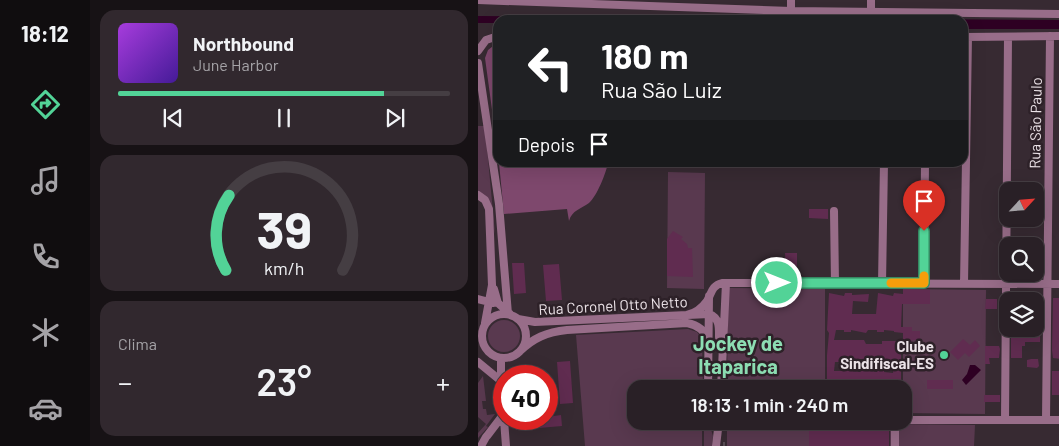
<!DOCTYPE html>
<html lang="pt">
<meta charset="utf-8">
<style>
body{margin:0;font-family:Barlow,sans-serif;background:#31282e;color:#f1f3f6;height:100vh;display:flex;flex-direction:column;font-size:19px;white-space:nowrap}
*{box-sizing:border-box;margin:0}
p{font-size:16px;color:#a5a3a7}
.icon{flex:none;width:28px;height:28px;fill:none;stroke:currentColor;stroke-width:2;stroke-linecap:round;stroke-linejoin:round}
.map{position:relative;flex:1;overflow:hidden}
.drawer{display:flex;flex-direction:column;gap:10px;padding:10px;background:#171215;width:388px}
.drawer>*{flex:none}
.banner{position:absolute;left:15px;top:15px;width:475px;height:152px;border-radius:15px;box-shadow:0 5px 20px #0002,0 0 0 1px #453e43;background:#202124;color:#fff;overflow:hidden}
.needle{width:32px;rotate:64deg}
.buttons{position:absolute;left:521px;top:182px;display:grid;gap:10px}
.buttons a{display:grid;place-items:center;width:45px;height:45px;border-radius:10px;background:#292026;box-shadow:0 5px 20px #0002,0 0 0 1px #453e43;font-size:25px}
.speed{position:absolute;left:15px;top:365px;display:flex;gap:10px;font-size:25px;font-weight:700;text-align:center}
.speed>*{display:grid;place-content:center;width:65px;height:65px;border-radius:50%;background:#292026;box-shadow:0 5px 20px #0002,0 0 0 1px #453e43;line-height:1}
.speed .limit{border:8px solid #d22;background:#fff;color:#111}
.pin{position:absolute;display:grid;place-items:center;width:42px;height:42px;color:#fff;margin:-51px -21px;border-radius:50% 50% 50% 0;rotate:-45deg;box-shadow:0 0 5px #0007}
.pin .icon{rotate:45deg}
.me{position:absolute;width:55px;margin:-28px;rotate:90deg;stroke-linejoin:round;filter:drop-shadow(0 0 4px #0008)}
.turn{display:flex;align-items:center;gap:18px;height:105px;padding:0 25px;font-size:22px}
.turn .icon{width:65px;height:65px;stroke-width:2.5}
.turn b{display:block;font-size:35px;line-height:42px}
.then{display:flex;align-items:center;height:48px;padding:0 25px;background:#0003;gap:10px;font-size:19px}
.big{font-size:38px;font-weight:600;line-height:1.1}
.drawer .card{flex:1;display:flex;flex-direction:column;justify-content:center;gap:8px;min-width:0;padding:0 18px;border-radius:15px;background:#31282e}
.drawer .dial{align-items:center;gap:0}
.dial svg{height:130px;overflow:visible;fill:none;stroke:#453e43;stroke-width:7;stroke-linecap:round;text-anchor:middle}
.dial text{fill:#f1f3f6;stroke:none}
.song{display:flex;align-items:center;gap:15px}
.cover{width:60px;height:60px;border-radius:8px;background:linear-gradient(135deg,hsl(280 70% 55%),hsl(260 70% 35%))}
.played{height:5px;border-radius:2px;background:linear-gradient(90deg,#52d397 80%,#453e43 80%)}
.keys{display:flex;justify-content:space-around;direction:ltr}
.heat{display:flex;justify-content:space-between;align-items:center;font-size:28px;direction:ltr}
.trip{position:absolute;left:149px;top:380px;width:285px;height:50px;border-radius:15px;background:#292026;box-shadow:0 5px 20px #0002,0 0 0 1px #453e43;font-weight:600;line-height:50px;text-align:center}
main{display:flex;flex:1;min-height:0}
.dock{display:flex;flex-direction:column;width:90px;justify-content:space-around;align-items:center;background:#100d0f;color:#a5a3a7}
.dock .icon{width:35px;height:35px}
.dock .active{color:#52d397}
.dock b{font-size:22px;color:#f1f3f6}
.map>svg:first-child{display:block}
</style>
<main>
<nav class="dock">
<b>18:12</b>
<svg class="icon active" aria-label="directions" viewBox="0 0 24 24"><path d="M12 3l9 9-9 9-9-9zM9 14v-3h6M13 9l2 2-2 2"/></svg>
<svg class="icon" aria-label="music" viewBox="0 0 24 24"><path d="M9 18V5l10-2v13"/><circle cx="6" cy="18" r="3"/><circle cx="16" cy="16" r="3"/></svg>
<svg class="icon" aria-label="phone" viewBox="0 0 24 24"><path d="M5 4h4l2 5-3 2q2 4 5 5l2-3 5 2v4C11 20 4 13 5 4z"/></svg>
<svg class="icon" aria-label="climate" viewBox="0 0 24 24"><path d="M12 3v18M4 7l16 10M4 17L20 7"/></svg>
<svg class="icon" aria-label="car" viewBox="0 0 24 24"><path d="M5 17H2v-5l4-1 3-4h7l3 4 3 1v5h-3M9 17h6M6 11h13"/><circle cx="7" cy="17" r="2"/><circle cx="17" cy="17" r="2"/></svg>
</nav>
<section class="drawer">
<div class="card">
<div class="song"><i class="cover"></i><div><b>Northbound</b><p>June Harbor</p></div></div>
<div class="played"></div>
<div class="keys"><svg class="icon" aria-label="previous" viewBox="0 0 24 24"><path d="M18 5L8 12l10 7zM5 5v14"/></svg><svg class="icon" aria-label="pause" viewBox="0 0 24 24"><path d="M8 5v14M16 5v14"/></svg><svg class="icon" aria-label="next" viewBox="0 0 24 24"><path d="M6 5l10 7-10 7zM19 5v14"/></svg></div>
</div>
<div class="card dial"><svg viewBox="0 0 100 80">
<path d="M14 69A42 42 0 1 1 86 69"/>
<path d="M14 69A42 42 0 0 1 16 23" stroke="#52d397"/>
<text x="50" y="56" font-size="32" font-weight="700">39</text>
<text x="50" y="72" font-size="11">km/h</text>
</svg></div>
<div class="card"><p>Clima</p>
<div class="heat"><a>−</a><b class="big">23°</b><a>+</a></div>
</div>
</section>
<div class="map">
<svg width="582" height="446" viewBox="0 0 582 446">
<rect width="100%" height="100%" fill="#372a32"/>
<!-- green -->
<path fill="#59394f" d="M0,126H7L17,234C14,219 16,198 0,192Z
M190,172L227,173L226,289L189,288Z
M250,288L347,289V389H249Z
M425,289L508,290L507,414L425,413Z
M10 336a16 16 0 1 1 32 0a16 16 0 1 1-32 0Z
M210,329L219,332L224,339L225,389H158V421H224V446H107L98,335Z
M5,376L8,401H4L5,409H8L9,415L17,414L8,426L10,427L0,438V433L8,424L0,417V383Z
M226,424L232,426L235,436L234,446H226Z
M249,424H331V446H249Z
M412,424L497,425L496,446H412Z"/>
<!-- forest -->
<path fill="#7e486d" d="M19,43H20V154L7,58L10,50Z
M21,163H130C128,173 119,196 111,203C103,209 94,210 91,221L89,209L26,214Z"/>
<!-- water -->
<path fill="#2e0023" d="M0,16L581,20L582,29H485V20H20V23H0Z
M492,365H497L503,370L488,385L484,380L489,374Z"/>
<!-- building -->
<path fill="#602c50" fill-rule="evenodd" d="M331,209H350V219L331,218Z
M195,231L205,237L203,239L209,244L210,248H214L215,277L189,276V239Z
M307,253H319V274H308Z
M34,263H46L48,293L36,294Z
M81,264L84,300L68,301L65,265Z
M425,289L452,290V304H424L423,327H434V331H442V340H434V347H423V361H421L423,372V388L399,389V387H390V389H383L382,387H373V389H366V387H356V389H349V355L351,333L349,330L351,293L366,296L367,293H374V295L391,294L390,302L375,301L374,314H398L400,293L415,296L416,293L425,294ZM358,330H366V332H373V330L388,333L390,330H399V332H406V330L416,331V332L425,333V341H404V344H388L386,340H356ZM368,359H384L386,362H399V372L384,370L382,372L373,371V369H366V371H356L357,362H367ZM406,362H416L415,373L406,372Z
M534,292H548V301H534Z
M575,298H582V359L575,358L574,350Z
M508,299H519V309H507Z
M533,329H547V335L562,336V342H547V346H544V358H533Z
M485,339L492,345L497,340L502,346L491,357L487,353L480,360L472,352Z
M507,346H521L522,349L521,358H511L512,364H507Z
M553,359H560L561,366L559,368L549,367V360Z
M92,361L95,403L82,404L79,362Z
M574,371H582L581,395H574Z
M449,380H475V389H449Z
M506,395H522V402H506Z
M83,415L84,426L38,430L37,419H69V417Z
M331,430H411V446H331Z"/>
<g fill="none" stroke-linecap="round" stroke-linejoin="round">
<!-- path -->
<path stroke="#7d7178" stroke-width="1" stroke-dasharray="4 4" stroke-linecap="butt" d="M246,446V439"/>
<!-- minor -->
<path stroke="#986d89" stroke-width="8" d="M0,0L313,11L582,14
M313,11V0
M393,12V0
M486,37L582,36
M0,51L8,40L20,36
M0,63L21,204L30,314
M0,195L7,200L11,209L14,285L7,323
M356,211L357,284
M446,283L447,162
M404,284L406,162
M486,284L490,37
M16,289L20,303L32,314
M0,299L15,303
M4 336a22 22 0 1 1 44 0a22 22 0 1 1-44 0Z
M231,314C242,318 241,328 241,337
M209,315C217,313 224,308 229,301C234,293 233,286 244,283L582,284
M40,319L57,322L231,314
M41,352C55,338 69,332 89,330L209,323C220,325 227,330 231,341
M23,358V381L28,446
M0,362L23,381
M230,389L231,296
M243,389L248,283
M425,420H582
M527,420L530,37
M568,420L572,36
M9,436L25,415
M3,446L8,437
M238,446L241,421
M417,446V421"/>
</g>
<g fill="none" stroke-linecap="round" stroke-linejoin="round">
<defs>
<path id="route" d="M299,283H446V231"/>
</defs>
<!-- route casing -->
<use href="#route" stroke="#358962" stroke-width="12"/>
<!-- route -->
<use href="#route" stroke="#52d397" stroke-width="9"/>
<!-- slow -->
<path stroke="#f59e0b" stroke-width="9" d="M413,283H446V276"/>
</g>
<!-- markers -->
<circle fill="#52d397" stroke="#2d2128" stroke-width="2" cx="466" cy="355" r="5"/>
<g text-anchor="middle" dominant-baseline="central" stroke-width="5" stroke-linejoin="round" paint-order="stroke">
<!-- street labels -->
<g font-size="15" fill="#ebe2e7" stroke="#2d2128">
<text transform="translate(557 123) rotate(-89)">Rua São Paulo</text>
<text transform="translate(135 305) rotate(-3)">Rua Coronel Otto Netto</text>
</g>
<!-- poi labels -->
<g font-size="15" font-weight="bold" fill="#ebe2e7" stroke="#2d2128" text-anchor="end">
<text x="456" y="346">Clube<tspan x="456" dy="17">Sindifiscal-ES</tspan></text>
</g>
<!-- district labels -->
<g font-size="20" font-weight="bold" fill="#8ddeb3" stroke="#2d2128">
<text x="260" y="343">Jockey de<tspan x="260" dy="23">Itaparica</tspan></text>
</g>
</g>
</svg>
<div class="buttons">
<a><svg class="needle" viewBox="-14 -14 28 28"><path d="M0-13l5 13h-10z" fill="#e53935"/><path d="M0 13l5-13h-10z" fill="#a5a3a7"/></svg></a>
<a><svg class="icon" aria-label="search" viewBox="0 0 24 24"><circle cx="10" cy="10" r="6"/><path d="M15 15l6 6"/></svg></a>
<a><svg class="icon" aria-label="layers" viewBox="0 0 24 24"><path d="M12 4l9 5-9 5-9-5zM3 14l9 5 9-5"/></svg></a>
</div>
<div class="speed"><div class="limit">40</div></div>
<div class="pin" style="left:446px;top:231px;background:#d93025"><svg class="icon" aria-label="arrive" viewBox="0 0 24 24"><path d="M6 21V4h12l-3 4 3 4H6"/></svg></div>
<svg class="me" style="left:299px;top:283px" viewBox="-20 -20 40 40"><circle r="17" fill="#52d397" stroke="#fff" stroke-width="3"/><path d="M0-11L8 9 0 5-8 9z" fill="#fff"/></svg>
<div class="trip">18:13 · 1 min · 240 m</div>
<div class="banner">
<div class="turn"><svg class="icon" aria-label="left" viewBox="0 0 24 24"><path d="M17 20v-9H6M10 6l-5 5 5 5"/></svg><div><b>180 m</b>Rua São Luiz</div></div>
<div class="then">Depois<svg class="icon" aria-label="arrive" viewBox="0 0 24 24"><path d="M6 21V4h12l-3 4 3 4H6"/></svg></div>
</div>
</div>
</main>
